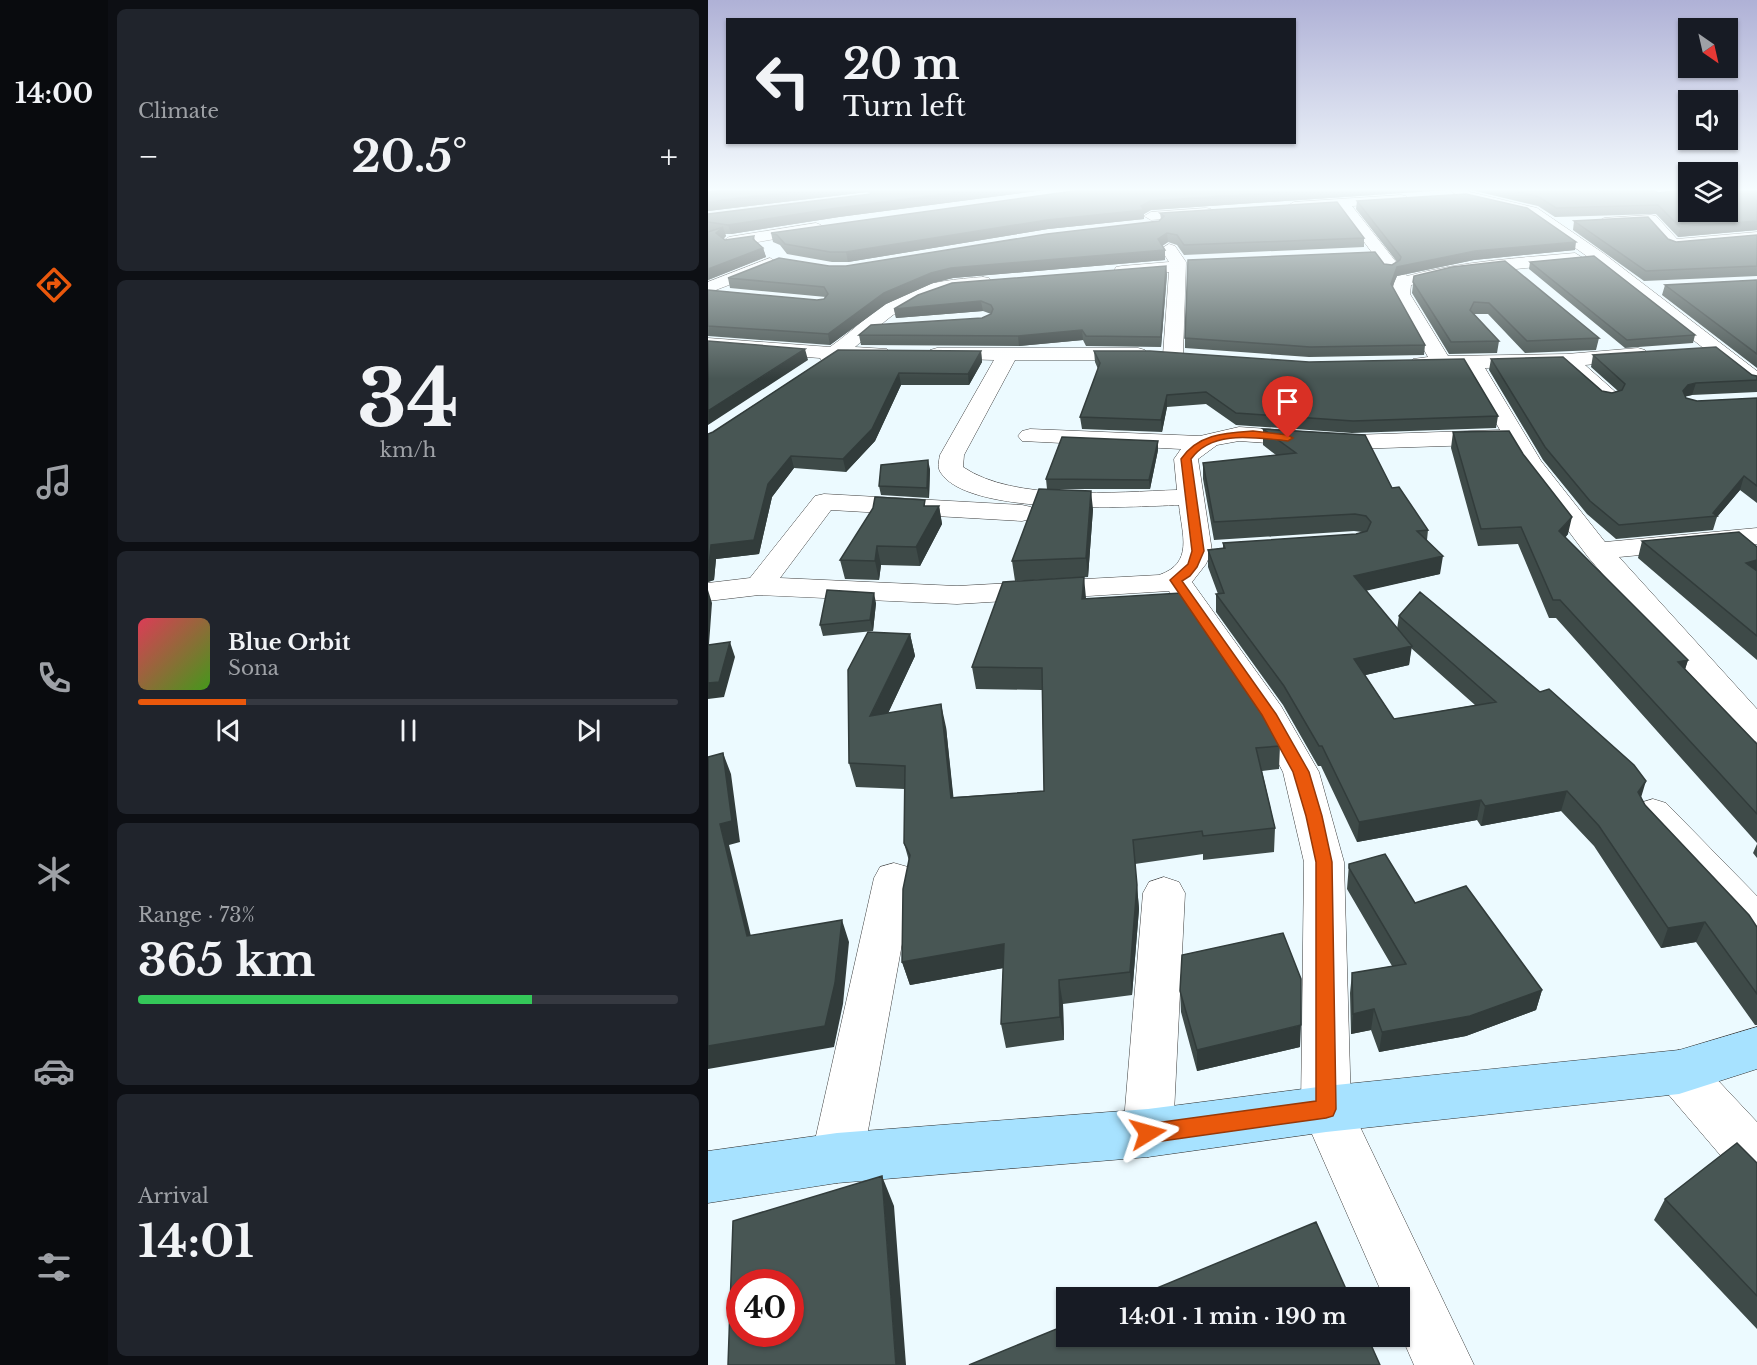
<!DOCTYPE html>
<meta charset="utf-8">
<style>
body{margin:0;font-family:"Libre Baskerville",serif;background:#20242c;color:#f1f3f6;height:100vh;display:flex;flex-direction:column;font-size:22px;white-space:nowrap}
*{box-sizing:border-box;margin:0}
p{font-size:20px;color:#9ea1a6}
.icon{flex:none;width:33px;height:33px;fill:none;stroke:currentColor;stroke-width:2;stroke-linecap:round;stroke-linejoin:round}
.map{position:relative;flex:1;overflow:hidden}
.side{display:flex;flex-direction:column;gap:9px;padding:9px;background:#0d0f14;width:600px}
.side>*{flex:none}
.banner{position:absolute;left:18px;top:18px;width:570px;height:126px;border-radius:0px;box-shadow:0 2px 4px #0004;background:#171b24;color:#f1f3f6;overflow:hidden}
.needle{width:39px;rotate:146deg}
.buttons{position:absolute;left:970px;top:18px;display:grid;gap:12px}
.buttons a{display:grid;place-items:center;width:60px;height:60px;border-radius:0px;background:#171b24;box-shadow:0 2px 4px #0004;font-size:30px}
.speed{position:absolute;left:18px;top:1269px;display:flex;gap:12px;font-size:30px;font-weight:700;text-align:center}
.speed>*{display:grid;place-content:center;width:78px;height:78px;border-radius:50%;background:#171b24;box-shadow:0 2px 4px #0004;line-height:1}
.speed .limit{border:9px solid #d22;background:#fff;color:#111}
.pin{position:absolute;display:grid;place-items:center;width:51px;height:51px;color:#fff;margin:-62px -26px;border-radius:50% 50% 50% 0;rotate:-45deg;box-shadow:0 0 6px #0007}
.pin .icon{rotate:45deg}
.me{position:absolute;width:66px;margin:-33px;rotate:82deg;stroke-linejoin:round;filter:drop-shadow(0 0 4px #0008)}
.turn{display:flex;align-items:center;gap:21px;height:126px;padding:0 18px;font-size:27px}
.turn .icon{width:78px;height:78px;stroke-width:2.5}
.turn b{display:block;font-size:42px;line-height:51px}
.big{font-size:45px;font-weight:700;line-height:1.1}
.side .tile{flex:1;display:flex;flex-direction:column;justify-content:center;gap:9px;min-width:0;padding:0 21px;border-radius:9px;background:#20242c}
.side .dial{align-items:center;gap:0}
.dial b{font-size:78px;line-height:1}
.song{display:flex;align-items:center;gap:18px}
.cover{width:72px;height:72px;border-radius:9px;background:linear-gradient(135deg,hsl(350 70% 55%),hsl(100 70% 35%))}
.played{height:6px;border-radius:3px;background:linear-gradient(90deg,#ea580c 20%,#363941 20%)}
.keys{display:flex;justify-content:space-around;direction:ltr}
.heat{display:flex;justify-content:space-between;align-items:center;font-size:33px;direction:ltr}
.charge{height:9px;border-radius:4px;background:linear-gradient(90deg,#34c759 73%,#363941 0)}
.trip{position:absolute;left:348px;top:1287px;width:354px;height:60px;border-radius:0px;background:#171b24;box-shadow:0 2px 4px #0004;font-weight:700;line-height:60px;text-align:center}
main{display:flex;flex:1;min-height:0}
.tab-bar{display:flex;flex-direction:column;width:108px;justify-content:space-around;align-items:center;background:#090b0e;color:#9ea1a6}
.tab-bar .icon{width:42px;height:42px}
.tab-bar .on{color:#ea580c}
.tab-bar b{font-size:27px;color:#f1f3f6}
.map>svg:first-child{display:block}
</style>
<main>
<nav class="tab-bar">
<b>14:00</b>
<svg class="icon on" aria-label="directions" viewBox="0 0 24 24"><path d="M12 3l9 9-9 9-9-9zM9 14v-3h6M13 9l2 2-2 2"/></svg>
<svg class="icon" aria-label="music" viewBox="0 0 24 24"><path d="M9 18V5l10-2v13"/><circle cx="6" cy="18" r="3"/><circle cx="16" cy="16" r="3"/></svg>
<svg class="icon" aria-label="phone" viewBox="0 0 24 24"><path d="M5 4h4l2 5-3 2q2 4 5 5l2-3 5 2v4C11 20 4 13 5 4z"/></svg>
<svg class="icon" aria-label="climate" viewBox="0 0 24 24"><path d="M12 3v18M4 7l16 10M4 17L20 7"/></svg>
<svg class="icon" aria-label="car" viewBox="0 0 24 24"><path d="M5 17H2v-5l4-1 3-4h7l3 4 3 1v5h-3M9 17h6M6 11h13"/><circle cx="7" cy="17" r="2"/><circle cx="17" cy="17" r="2"/></svg>
<svg class="icon" aria-label="filters" viewBox="0 0 24 24"><path d="M4 7h16M4 17h16"/><circle cx="9" cy="7" r="2"/><circle cx="15" cy="17" r="2"/></svg>
</nav>
<section class="side">
<div class="tile"><p>Climate</p>
<div class="heat"><a>−</a><b class="big">20.5°</b><a>+</a></div>
</div>
<div class="tile dial"><b>34</b><p>km/h</p></div>
<div class="tile">
<div class="song"><i class="cover"></i><div><b>Blue Orbit</b><p>Sona</p></div></div>
<div class="played"></div>
<div class="keys"><svg class="icon" aria-label="previous" viewBox="0 0 24 24"><path d="M18 5L8 12l10 7zM5 5v14"/></svg><svg class="icon" aria-label="pause" viewBox="0 0 24 24"><path d="M8 5v14M16 5v14"/></svg><svg class="icon" aria-label="next" viewBox="0 0 24 24"><path d="M6 5l10 7-10 7zM19 5v14"/></svg></div>
</div>
<div class="tile"><p>Range · 73%</p><b class="big">365 km</b><div class="charge"></div></div>
<div class="tile"><p>Arrival</p><b class="big">14:01</b></div>
</section>
<div class="map">
<svg width="1049" height="1365" viewBox="0 0 1049 1365">
<rect width="100%" height="100%" fill="#ecfaff"/>
<g fill="none" stroke-linecap="round" stroke-linejoin="round">
<defs>
<path id="street" d="M740,188H757L762,192L829,208L895,253L1049,371V387L1042,385L883,259L819,214L752,198Z
M693,195L698,196L700,199L698,202L644,206L699,276C754,261 811,258 867,253L875,258L867,263L759,274L703,285L702,294L740,356L859,354L930,348L937,350L940,354L937,358L930,360L877,365L912,396L909,401L901,403L893,401L854,366L777,368L833,461L897,542L1049,528V544L911,557L1049,709V742L1037,739L880,557L814,469L800,444L644,449L531,441L509,445L490,459L504,551L498,564L484,582L573,706L611,772L636,862L643,1108L766,1365H706L692,1333V1298H676L593,1109L596,862L575,772L545,715L461,591L249,604L51,595L0,601V583L42,578L107,496L116,494L314,505L323,507L327,513L323,519L314,521L123,510L72,578L249,586L451,575C486,563 474,535 471,505C423,507 261,516 233,473C229,468 231,461 232,455L286,360L222,358L219,354L222,350L229,348H430L437,350L440,354L437,358L430,360H307L256,455L255,467C306,502 409,492 469,490L466,459L473,449L314,441L310,436L314,431L322,429L492,436L531,427L644,435L792,430L756,368L705,367L702,363L705,359L720,357L684,294L686,282L630,207L586,210L579,206L586,202Z
M498,208L503,209L505,212L503,215L443,220L436,216L443,212Z
M943,215L948,216L969,239L1049,232V242L965,249L959,247L939,224L896,226L889,222L896,218Z
M108,223L113,225L116,228L113,231L21,247L13,242L21,237Z
M461,244L467,246L478,262L475,355L472,359H458L455,355L461,272L414,276L408,275L406,271L408,267L414,266L461,262L453,249Z
M62,258L70,263L68,267L0,293V282Z
M275,277L281,278L284,282L281,286C264,290 246,289 229,293C197,300 172,326 147,347L179,349L182,353L179,357L131,359L121,363L114,361L112,358L0,350V338L122,347C148,329 169,305 198,292C222,281 249,279 275,277Z
M945,799L958,803L1049,896V940L1034,935L932,823L926,813L932,803Z
M186,863L200,867L206,878L155,1158L147,1176L129,1183L111,1176L103,1158L166,878L172,867Z
M456,877L471,882L477,893L465,1133L458,1150L440,1157L422,1150L415,1133L435,893L441,882Z
M971,1050L988,1057L1049,1122V1184L1031,1177L954,1087L947,1072L954,1057Z"/>
<path id="secondary" d="M1049,1027V1069L971,1094L618,1132L440,1157L129,1183L0,1203V1151L129,1133L440,1109L618,1086L971,1050Z"/>
</defs>
<!-- street casing -->
<use href="#street" stroke="#3f3f3f" stroke-width="1"/>
<!-- secondary casing -->
<use href="#secondary" stroke="#2e2e2e" stroke-width="1"/>
<!-- street -->
<use href="#street" fill="#fff" fill-rule="evenodd"/>
<!-- secondary -->
<use href="#secondary" fill="#a7e2ff" fill-rule="evenodd"/>
</g>
<!-- wall -->
<path fill="#3e4a48" fill-rule="evenodd" d="M33,188H352L131,217L23,234H17L18,236L16,238L17,240L46,236L47,241L55,248L58,257L0,280V214L163,194L159,192L0,211V192Z
M761,188H954L948,189L946,190L950,193L1049,188V230L970,237L948,214L847,217L830,206L763,190Z
M739,190L443,210L436,214V219L340,229L140,262H124L79,254L72,245L65,242L63,233Z
M649,201L867,250L766,260L689,276L684,287L717,345L716,355L601,357L477,348V338L676,264L684,265L689,262L648,209Z
M452,213L656,238V247L476,255L469,245L460,242L454,246L457,250V260L245,278L225,283L178,304L122,345L0,336V290L109,300L116,299L118,297L22,288L20,278L121,266H138L451,221L453,219Z
M866,221L960,239L968,242L1049,235V276L936,281L865,230Z
M822,262L987,335L985,343L917,348L821,269Z
M459,274L453,347L378,346L375,340L311,346L153,345L151,335L274,318L283,314L275,311L188,318L186,309Z
M706,276L891,338L888,350L817,353L780,314H766L791,341L789,353L741,354L704,293Z
M1049,280V368L954,295L957,285Z
M130,350L273,351L274,362L261,385H193L167,441L138,472L86,468L64,497L51,554L8,559L6,580L0,582V434L5,432Z
M386,351L790,416L788,428L644,433L528,425L498,404L459,407L454,432L374,429L372,417L390,369L387,362Z
M885,355L1049,376V392L984,395L978,396V398L989,401L1049,398V503L1032,490L1009,517L1005,530L908,539L879,514L835,460L781,370L783,359L894,391L904,393L910,391L883,367Z
M555,429L684,488L720,530L719,540L732,574L658,590L689,629L691,616L933,797L937,805L1049,927V1025H1047L988,942L953,948L886,846L853,811L773,826L769,820L649,842L613,766H610L575,705L508,612V594H510L500,567V550L515,548V543L648,534L654,532L646,531L506,540L495,479V463L568,455L555,445ZM703,648L767,705L686,719L657,675L701,665Z
M745,432L860,534L857,538L980,660L977,669L1049,744V843L848,618H841L810,544L770,546L743,448Z
M450,450L442,489H339L338,479Z
M222,469L221,498L173,495L171,486Z
M218,506H231L234,524L212,566L173,565L171,580L137,579L132,560Z
M385,509L380,577L307,581L304,561Z
M934,541L1049,547V660L930,558Z
M378,599L572,746L571,769L554,771L567,828L566,852L495,860V854L427,864L431,909L424,995L355,1004L356,1040L298,1048L293,1024L295,968L202,985L194,962L201,861L196,843L197,789L148,787L141,763L202,634L207,656L180,713L238,727L245,797L336,791L334,690L268,689L264,667Z
M168,603L165,631L115,636L112,625Z
M1049,844V858L1045,853Z
M641,864L707,903L834,990L828,1010L758,1036L671,1052L663,1030L643,1034L642,993L644,973L684,966L639,889Z
M472,991L592,1047L489,1071L473,1012Z
M1049,1163V1329L946,1220L957,1199Z"/>
<!-- shaded-wall -->
<path fill="#323c3b" d="M114,188H159V192L0,211V202Z
M283,188H352L131,217L23,234L20,225L129,208Z
M635,188H739V190L443,210L436,214V219L340,229L140,262L138,252L339,220L433,206L442,201Z
M1049,221V230L970,237L972,227Z
M15,227L18,236L11,243L8,233Z
M459,233L460,242L451,248L450,239Z
M868,242L867,250L766,260L689,276L682,293L683,284L689,267L767,251Z
M55,248L58,257L0,280V269Z
M457,250V260L245,278L225,283L178,304L122,345L120,334L176,293L223,273L243,268Z
M458,266L459,274L453,347V337Z
M273,301L275,311L188,318L186,309Z
M374,330L375,340L311,346L310,336Z
M97,349L100,360L0,425V411Z
M273,351L274,362L261,385L260,374Z
M191,373L193,385L167,441L138,472L135,459Z
M988,383L984,395L976,397L975,391L980,385Z
M459,395V407L454,432L453,420Z
M450,441V450L442,489L441,480Z
M83,456L86,468L64,497L51,554L8,559L6,580L0,582V567L3,545L60,484Z
M220,460L222,469L221,498L219,488Z
M1036,476L1032,490L1009,517V516L1005,513Z
M383,491L385,509L380,577L378,558Z
M231,506L234,524L212,566L208,547Z
M864,517L860,534L847,548L851,531Z
M169,546L173,565L171,580L167,561Z
M735,556L732,574L644,594L646,576Z
M1049,560V575L1038,563Z
M376,577L378,598L377,621L374,599Z
M0,590L4,603L0,658Z
M166,593L168,603L165,631L162,620Z
M202,634L207,656L168,739L162,716Z
M22,642L27,657L16,697L0,699V683Z
M704,646L701,665L645,678L646,659Z
M980,660L974,679L970,662Z
M233,704L238,727L248,821L243,798Z
M15,753L23,774L32,842L21,845L48,957L39,936L12,824Z
M938,781L932,801L930,792Z
M859,791L853,811L773,826L777,806Z
M773,800L769,820L649,842L651,822Z
M429,885L431,909L424,995L422,972Z
M134,920L141,942L135,1004L126,1047L0,1069V1046Z
M997,922L988,942L953,948L960,928Z
M296,944L301,967L202,985L194,962Z
M351,980L355,1004L356,1040L352,1017Z
M834,990L828,1010L758,1036L671,1052L674,1032Z
M666,1009L663,1030L643,1034L645,1014Z
M593,1025L592,1047L489,1071V1050Z
M174,1176L186,1206L198,1365H188Z"/>
<!-- building -->
<path fill="#485654" stroke="#323c3b" stroke-width="1.5" fill-rule="evenodd" d="M33,188H114L0,202V192Z
M166,188H283L129,208L20,225L0,222V214L163,194Z
M387,188H635L442,201L433,206L436,210L339,220L138,252H122L77,244L69,235L63,233Z
M794,188H943L950,193L981,189V212H1020V188H1049V221L972,227L950,205L848,208L831,197Z
M758,194L819,208L868,242L767,251L689,267L683,284L717,345L602,347L477,338L480,260L667,252L676,264L684,265L692,260L693,257L649,201Z
M629,202L656,238L476,245L469,235L459,233L450,239L457,250L243,268L223,273L176,293L120,334L0,326V290L109,300L116,299L120,294L116,287L20,278L71,258L121,266H138L339,234L451,221L456,216L452,213Z
M940,217L960,239L968,242L1049,235V266L938,271L866,221Z
M15,227L8,233L17,240L46,236L45,239L55,248L0,269V232Z
M886,256L987,335L919,340L822,262Z
M797,261L891,338L819,341L781,303L766,302L762,310L791,341L743,342L705,282L706,276L744,267Z
M458,266L453,337L378,336L374,330L310,336L151,335L163,325L274,318L283,314L285,309L283,305L273,301L186,309L210,295L244,283Z
M1049,280V354L957,285Z
M0,341L97,349L0,411Z
M1008,347L1044,375L1049,376V380L988,383L980,385L975,391L978,398L989,401L1049,398V486L1036,476L1005,513L1009,516L911,525L882,501L837,447L783,359L855,357L894,391L904,393L914,390L917,384L885,355Z
M130,350L273,351L260,374L191,373L164,429L135,459L83,456L60,484L46,540L3,545L1,566L0,567V434L5,432Z
M386,351H442L601,362L756,359L790,416L645,421L528,413L498,392L459,395L453,420L372,417L392,363Z
M555,429L657,435L684,488L691,487L720,530L709,531L735,556L646,576L704,646L646,659L686,719L788,702L691,616L712,592L832,692L841,689L926,765L938,781L930,792L937,805L1041,915L1049,927V994L997,922L960,928L891,826L859,791L777,806L773,800L651,822L614,746H611L576,686L508,594L516,593L500,550L517,548L515,543L648,534L659,531L663,522L658,516L647,514L506,522L495,463L588,453Z
M801,431L815,454L864,517L851,531L980,660L970,662L1049,744V814L852,600H845L813,527L773,529L745,432Z
M354,437L450,441L441,480L338,479Z
M220,460L219,488L171,486L173,465Z
M331,489L383,491L378,558L304,561Z
M167,497L217,500L216,506H231L208,547L169,546L167,561L132,560L165,508Z
M1031,532L1049,547V560L1038,563L1049,571V636L934,541Z
M376,577L374,599L473,593L543,693L572,746L548,748L567,828L495,836L494,831L425,840L429,885L422,972L351,980L352,1017L293,1024L296,944L194,962L195,889L202,855L196,843L197,766L141,763L140,670L160,632L202,634L162,716L233,704L243,798L336,791L334,668L264,667L295,582Z
M119,590L166,593L162,620L112,625Z
M22,642L11,682L0,683V645Z
M15,753L24,821L12,824L39,936L134,920L127,983L117,1026L0,1046V757Z
M677,854L707,903L758,886L834,990L762,1016L674,1032L666,1009L645,1014L644,973L698,964L641,868V864Z
M575,933L593,979V1025L489,1050L472,991L474,955Z
M1029,1143L1049,1163V1296L957,1199Z
M174,1176L188,1365H20L25,1221ZM32,1282H82V1334H32Z
M608,1222L642,1298H425Z
M358,1325V1336H659L672,1365H261Z"/>
<!-- sky -->
<linearGradient id="sky" x2="0" y2="1"><stop stop-color="#afb1d6"/><stop offset="0.5" stop-color="#f6fdff"/><stop offset="1" stop-color="#f6fdff" stop-opacity="0"/></linearGradient>
<rect width="1049" height="379" fill="url(#sky)"/>
<!-- route -->
<path fill="#ea580c" stroke="#983908" stroke-width="1.5" d="M545,431L580,435L585,438L580,441C549,438 504,429 483,459L496,551L489,567L482,576L474,581L568,714L601,772L614,816L624,862L628,1109L625,1116L618,1118L440,1143L433,1140L430,1133L433,1126L440,1124L608,1101V862L598,816L585,772L554,715L462,580L480,564L484,551L473,459C490,434 517,433 545,431Z"/>
</svg>
<div class="buttons">
<a><svg class="needle" viewBox="-14 -14 28 28"><path d="M0-13l5 13h-10z" fill="#e53935"/><path d="M0 13l5-13h-10z" fill="#9ea1a6"/></svg></a>
<a><svg class="icon" aria-label="sound" viewBox="0 0 24 24"><path d="M4 9h4l5-4v14l-5-4H4zM17 9q2 3 0 6"/></svg></a>
<a><svg class="icon" aria-label="layers" viewBox="0 0 24 24"><path d="M12 4l9 5-9 5-9-5zM3 14l9 5 9-5"/></svg></a>
</div>
<div class="speed"><div class="limit">40</div></div>
<div class="pin" style="left:580px;top:438px;background:#d93025"><svg class="icon" aria-label="arrive" viewBox="0 0 24 24"><path d="M6 21V4h12l-3 4 3 4H6"/></svg></div>
<svg class="me" style="left:440px;top:1133px" viewBox="-20 -20 40 40"><path d="M0-17L14 15 0 8-14 15z" fill="#ea580c" stroke="#fff" stroke-width="4"/></svg>
<div class="trip">14:01 · 1 min · 190 m</div>
<div class="banner">
<div class="turn"><svg class="icon" aria-label="left" viewBox="0 0 24 24"><path d="M17 20v-9H6M10 6l-5 5 5 5"/></svg><div><b>20 m</b>Turn left</div></div>
</div>
</div>
</main>
